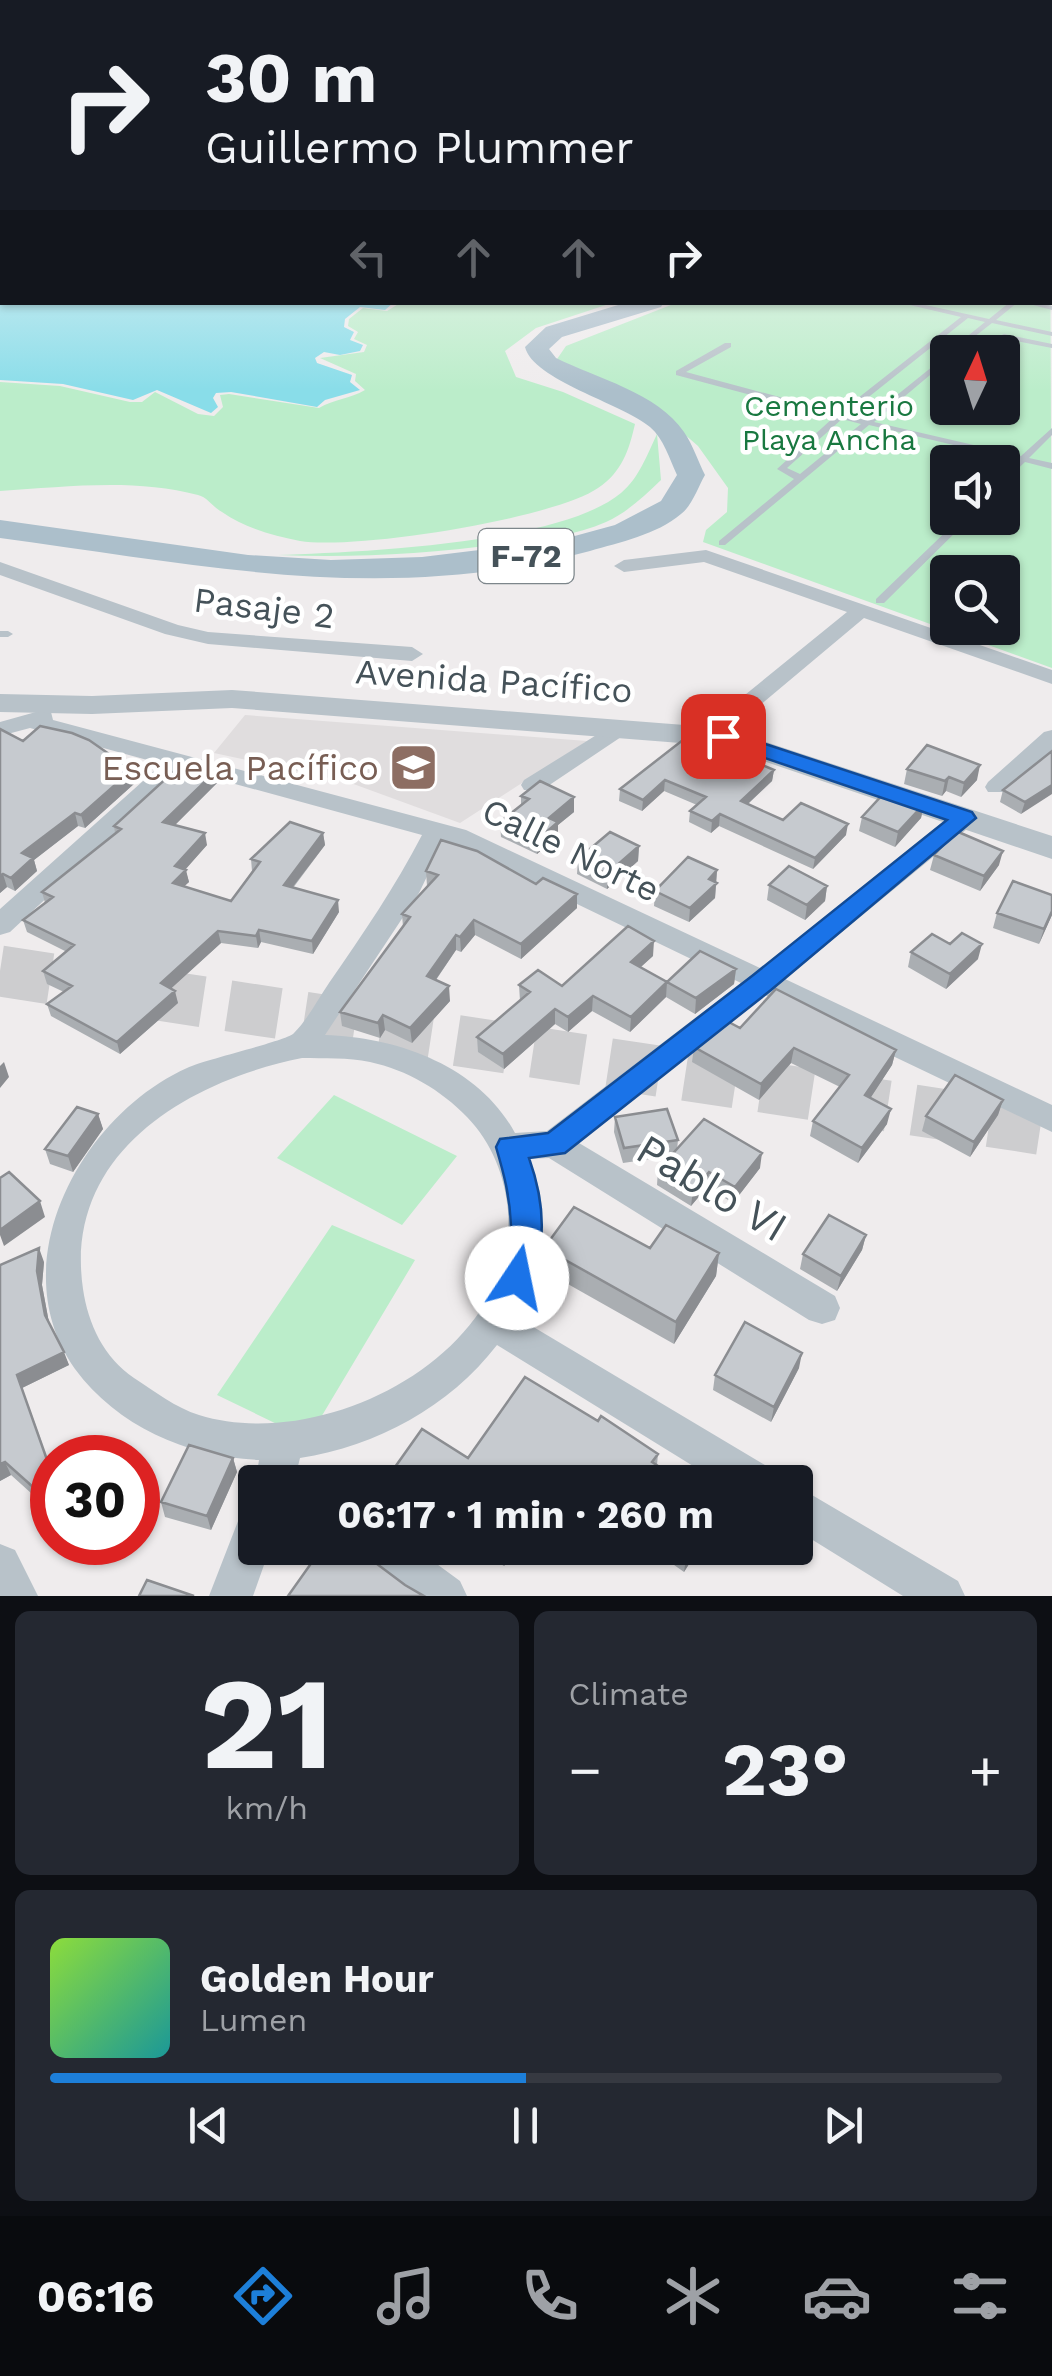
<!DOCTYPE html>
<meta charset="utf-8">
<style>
body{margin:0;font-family:"Work Sans",sans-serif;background:#242831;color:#f1f3f6;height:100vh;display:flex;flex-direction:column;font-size:38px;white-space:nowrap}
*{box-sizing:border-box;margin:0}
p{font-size:32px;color:#9ea1a6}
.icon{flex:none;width:55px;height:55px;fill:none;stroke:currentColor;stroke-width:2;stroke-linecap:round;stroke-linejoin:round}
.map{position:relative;height:1596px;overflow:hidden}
.side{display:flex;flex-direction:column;gap:15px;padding:15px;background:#0d0f14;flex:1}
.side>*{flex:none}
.top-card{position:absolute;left:0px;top:0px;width:1052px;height:305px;box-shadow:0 2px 8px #0004;background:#171b24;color:#f1f3f6;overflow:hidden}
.needle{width:65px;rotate:4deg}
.tools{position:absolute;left:930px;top:335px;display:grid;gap:20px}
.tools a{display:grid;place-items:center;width:90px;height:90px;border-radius:10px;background:#171b24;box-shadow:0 2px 8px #0004;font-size:50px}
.speed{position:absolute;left:30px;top:1435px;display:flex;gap:20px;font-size:50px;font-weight:700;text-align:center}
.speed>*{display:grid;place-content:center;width:130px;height:130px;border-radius:50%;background:#171b24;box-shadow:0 2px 8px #0004;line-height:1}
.speed .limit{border:15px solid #d22;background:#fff;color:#111}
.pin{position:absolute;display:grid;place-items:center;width:85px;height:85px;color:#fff;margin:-42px;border-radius:20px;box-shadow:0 5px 15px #0006}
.me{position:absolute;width:110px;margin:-55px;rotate:11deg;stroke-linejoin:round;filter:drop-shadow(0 0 8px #0008)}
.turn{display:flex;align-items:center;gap:35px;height:210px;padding:0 40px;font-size:45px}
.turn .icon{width:130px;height:130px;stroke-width:2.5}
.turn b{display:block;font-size:70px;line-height:85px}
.lanes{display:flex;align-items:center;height:95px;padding:0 40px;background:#0003;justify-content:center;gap:50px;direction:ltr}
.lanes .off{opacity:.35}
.big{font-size:75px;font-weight:700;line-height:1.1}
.side .card{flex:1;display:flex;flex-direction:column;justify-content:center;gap:15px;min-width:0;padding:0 35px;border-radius:15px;background:#242831}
.side .dial{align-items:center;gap:0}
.dial b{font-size:130px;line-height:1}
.song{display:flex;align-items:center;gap:30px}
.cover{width:120px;height:120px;border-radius:15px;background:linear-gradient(135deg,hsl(90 70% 55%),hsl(180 70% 35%))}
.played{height:10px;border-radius:5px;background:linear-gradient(90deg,#1d7fd9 50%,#363941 50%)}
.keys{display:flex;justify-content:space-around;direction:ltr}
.heat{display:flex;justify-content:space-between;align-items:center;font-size:55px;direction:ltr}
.side .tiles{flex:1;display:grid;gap:15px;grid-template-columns:1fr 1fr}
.card:last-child{grid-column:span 2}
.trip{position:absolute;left:238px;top:1465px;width:575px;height:100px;border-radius:10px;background:#171b24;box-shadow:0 2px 8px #0004;font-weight:700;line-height:100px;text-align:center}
.tabs{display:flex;height:160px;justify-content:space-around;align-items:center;background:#090b0e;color:#9ea1a6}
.tabs .icon{width:70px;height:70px}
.tabs .current{color:#1d7fd9}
.tabs b{font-size:45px;color:#f1f3f6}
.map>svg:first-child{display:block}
</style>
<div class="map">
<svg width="1052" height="1596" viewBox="0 0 1052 1596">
<rect width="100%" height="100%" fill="#efeced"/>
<!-- education -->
<path fill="#e0ddde" d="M245,715L587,741L460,823L348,782L214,753Z"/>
<!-- green -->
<path fill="#bbedca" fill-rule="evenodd" d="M1050,196L1052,668L703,542L706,530L727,512L728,488L698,446L653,407L555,362L566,346L676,303L1050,302ZM948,352H1002V408H948ZM948,462H1002V518H948ZM948,572H1002V628H948Z
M400,303H612L536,328L505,351L516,377L563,392L635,424C629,450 622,472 598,488C553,519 355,550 300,541C273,536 245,528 222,512C213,507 207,497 198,495C134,478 65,487 0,491V382L60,386L130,402H142L155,392L198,414L214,416L223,407L220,395L229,394L319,408C334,399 350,399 365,390L355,381L356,374L320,358L364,352L367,345L354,339L358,332L348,326L349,319L363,308L387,311Z
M657,434L661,480C644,496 628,512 606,522C575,536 535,540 501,544C426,554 353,558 278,555C359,552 560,544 621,493C639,478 647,455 657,434Z
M334,1095L457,1156L402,1225L277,1158Z
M332,1225L415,1260L308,1439L217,1395Z"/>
<!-- water -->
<path fill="#89dde9" d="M0,168L2,302L393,303L385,310L360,307L345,319L344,327L354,332L350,340L363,345L360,351L340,355L324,352L315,358L317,363L352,375L350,382L360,390L325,400L317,407L231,392L216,393L213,398L218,407L211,413L157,390L133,400L63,384L0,380Z"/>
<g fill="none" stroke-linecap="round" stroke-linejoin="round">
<!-- trunk-tunnel -->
<path stroke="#cdcdcf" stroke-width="51" stroke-dasharray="51 26" stroke-linecap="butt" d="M0,971L1052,1131"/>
<!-- service -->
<path fill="#b8c2c9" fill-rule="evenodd" d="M1050,196H1052V200H1050Z
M1050,214L1052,215V219L1050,218Z
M1050,253H1052V257H1050Z
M1052,270V274L1050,275V271Z
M897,302H912L989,319L1010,302H1018L996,320L1052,332V336L992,323L955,352H948L985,322L968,318L846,415L866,420L948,354V360L874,422L1021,456L1052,428V435L1029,458L1052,463V469L1025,462L1002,484V475L1017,460L869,425L725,545H719V541L794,479L777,469L834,417L676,375V371L725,343H731V347L686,372L839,413L961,317ZM842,419L861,424L800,474L787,468Z
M1022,302H1037L1052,306V310Z
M1004,334L1052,344V348L1001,338L1000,336Z
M960,518H970L884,603H876V599Z
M0,631H8L13,634L8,637H0Z"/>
<!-- minor -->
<path fill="#b8c2c9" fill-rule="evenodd" d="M706,550L1052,670V684L864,618L735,726H719L715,721L719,716L847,612L704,562L624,572L614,566L624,560Z
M0,562L178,625L208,632L412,647L423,654L412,661L208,644L165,634L0,575Z
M43,710L51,712L53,720L466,830L760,968L955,812H973L977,818L973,824L785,979L1052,1105V1132L765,995L579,1143L835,1296L840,1308L835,1320L822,1324L809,1320L549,1158L528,1159C554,1209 543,1268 515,1316L770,1468L776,1482H719L497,1345C449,1407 377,1446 300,1458L294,1482L255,1485L259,1460C188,1457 118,1427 75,1369C0,1263 82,1115 187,1068C206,1059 287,1041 294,1033C308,1019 318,999 329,983C363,934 395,887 422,835L184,770L10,932L0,935V909L162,764L30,728L0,736V722ZM444,841L448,842L741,983L547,1131L515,1133C479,1066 397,1037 325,1035L419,893ZM302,1058C324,1059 348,1057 370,1062C407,1070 441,1090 467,1117C492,1143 505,1176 508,1211C518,1354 324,1454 199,1415C176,1408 154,1391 134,1378C104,1358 88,1324 83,1289C63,1153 188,1081 302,1058Z
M619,721L627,723L631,728L627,733L542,790H524L521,785L524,780Z
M1052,730V750L1006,792H988L985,787L988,782L1044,732Z
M795,1485L958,1581L965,1596H903L795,1529Z
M255,1510V1548H270L253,1596H209L240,1516Z
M0,1544L15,1550L38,1596H0Z
M359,1548H415L460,1581L467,1596H409L365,1563Z"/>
<!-- tertiary -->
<path fill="#b8c2c9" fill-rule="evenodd" d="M232,690L723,728L1052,836V859L719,746L232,708L92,714L0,712V694L92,696Z"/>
<!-- primary -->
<path fill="#acbfcb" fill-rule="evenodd" d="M628,302H664L661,307L562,337L549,349L556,358C596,378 658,393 684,432C693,445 698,461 705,475C698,487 692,506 681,514C656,535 620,542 590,551C385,606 203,565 0,538V520L248,555L331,560L422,557L560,540L615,525L661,501L677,475C669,458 664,439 650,427C621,403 533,380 525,347L546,327Z"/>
</g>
<!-- wall -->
<path fill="#aaaeb2" d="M0,729L23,741L135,783L85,828L78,826L34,860L37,871L15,891L7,887L0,893Z
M688,736L774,770L772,781L748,804L783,820L846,835L813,869L719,826L711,833L689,822L690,811L697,805L664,791L642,811L619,801L620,789Z
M1052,751L1021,814L1000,802L1003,790Z
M907,769L977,780L961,797L946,791L942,796L904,784Z
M217,783L175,825L207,845L185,869L189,882L184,886L231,901L252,871L251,859L323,833L325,845L293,888L339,912L313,954L261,942L258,948L221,943L171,988L178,1003L120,1054L51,1016L47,1004L64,992L47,984L43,971L67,952L27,932L23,920L45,903L42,892L115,833L114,826Z
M521,796L574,812L558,825V836L537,854L501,837L500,822L521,806Z
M924,804L921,818L895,847L859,831L862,817Z
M639,846L638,861L607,889L577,874L578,859Z
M934,855L999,865L980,891L930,870Z
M717,870L715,898L689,922L654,906L655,891Z
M426,871L536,884L577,894V908L521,959L475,935L461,952L456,950L436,980L450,1001L412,1043L385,1030L380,1038L342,1026L340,1012L403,927L402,914L428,886H427Z
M769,885L827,886L825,901L805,920L767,900Z
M1052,895V915L1039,944L993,928L997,913Z
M911,952L978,959L946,989L908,967Z
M653,956L640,967L667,982L736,969L734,984L695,1014L666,997L630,1032L592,1011L568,1032L555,1024L504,1069L478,1052L477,1037L520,1001L519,985L562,986Z
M740,1028L896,1050L892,1065L870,1098L887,1124L858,1163L810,1136L813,1121L840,1087L791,1063L759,1100L692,1062L694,1047Z
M1003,1100L998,1115L970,1157L922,1131L926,1116Z
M98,1114L103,1129L73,1172L50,1164L45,1149Z
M615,1117L678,1140L677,1150L760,1168L733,1203L707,1187L691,1206L657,1185L658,1170L671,1156L623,1163L614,1132Z
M866,1235L862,1250L837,1291L800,1269L803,1254Z
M544,1248H650L719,1253L716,1276L674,1344L543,1270Z
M44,1262L42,1285L49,1323L69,1365L22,1388L47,1458L52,1463V1512L11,1475L0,1481V1265Z
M799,1368L771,1422L713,1390L715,1375Z
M598,1421L658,1454L657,1465L682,1482H389L388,1477L468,1458Z
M233,1458L237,1472L211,1530L165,1517L161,1502Z
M475,1548H516L504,1566Z
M650,1548H699L684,1572Z"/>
<!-- shaded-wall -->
<path fill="#8b8d91" d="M980,765L977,780L961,797L964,783Z
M132,770L135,783L85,828L81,815Z
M774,770L772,781L739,812L741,801Z
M215,772L217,783L166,834L163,822Z
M949,777L946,791L942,796L945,781Z
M665,780L664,791L642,811L643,800Z
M1052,785V794L1021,814L1025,802Z
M574,797V812L558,825V836L537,854V840L549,818Z
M924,804L921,818L895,847L898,832Z
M75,813L78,826L34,860L37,871L15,891L11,878L22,853Z
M720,814L719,826L711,833L712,821Z
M848,824L846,835L813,869L815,858Z
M205,833L207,845L178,878L175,866Z
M323,833L325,845L285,897L284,885Z
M639,846L638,861L607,889V874Z
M1003,851L999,865L980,891L984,876Z
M186,870L189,882L175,895L173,883Z
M717,870L715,898L689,922L690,908L709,879Z
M3,874L7,887L0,893V876Z
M827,886L825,901L805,920L807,905Z
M577,894V908L521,959V944Z
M338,900L339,912L313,954L312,941Z
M1052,911V915L1039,944L1044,929Z
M474,920L475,935L461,952L460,937Z
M259,930L261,942L258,948L256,936Z
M218,931L221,943L164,995L161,983Z
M456,935V950L428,991L427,976Z
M654,941L653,956L630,977L631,962Z
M982,944L978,959L946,989L950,974Z
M736,969L734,984L695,1014L696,998Z
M667,982L666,997L630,1032L631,1017Z
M449,986L450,1001L412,1043L410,1028Z
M175,991L178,1003L120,1054L117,1042Z
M593,996L592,1011L568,1032V1017Z
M555,1009V1024L504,1069L503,1054Z
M383,1015L385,1030L380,1038L378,1023Z
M794,1048L791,1063L759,1100L761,1084Z
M896,1050L892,1065L862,1111L865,1095Z
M4,1062L9,1077L0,1088V1066Z
M1003,1100L998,1115L970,1157L974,1142Z
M891,1109L887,1124L858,1163L862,1148Z
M98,1114L103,1129L73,1172L68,1156Z
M762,1153L760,1168L733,1203L735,1187Z
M709,1172L707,1187L691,1206L693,1190Z
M40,1201L45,1217L4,1246L0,1235V1230Z
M866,1235L862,1250L837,1291L841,1276Z
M39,1248L44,1262L42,1285L50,1328L45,1315L37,1271Z
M719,1253L716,1276L674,1344L676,1322Z
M64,1352L69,1365L22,1388L52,1470L17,1375Z
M802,1353L799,1368L771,1422L774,1407Z
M233,1458L237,1472L211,1530L207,1516Z
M5,1462L11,1475L0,1481V1464Z
M507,1548H516L504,1566V1552Z
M692,1548H699L684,1572L686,1558Z"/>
<!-- building -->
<path fill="#c6cacf" stroke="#8b8d91" stroke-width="2.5" d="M40,726L72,733L89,740L132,770L81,815L75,813L22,853L33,858L11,878L3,874L0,876V729L23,741Z
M688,736L697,737L774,770L741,801L783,820L801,803L848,824L815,858L720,814L712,821L690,811L706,797L665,780L643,800L620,789Z
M927,745L980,765L964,783L949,777L945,781L907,769Z
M1052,751V785L1025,802L1003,790Z
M183,763L215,772L163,822L205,833L175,866L186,870L173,883L231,901L260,862L251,859L290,822L323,833L284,885L338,900L312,941L259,930L256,936L218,931L161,983L175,991L117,1042L47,1004L72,986L43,971L74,945L23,920L53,897L42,892L121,829L114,826Z
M540,781L574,797L549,818L558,822L537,840L500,822L529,799L521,796Z
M886,791L924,804L898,832L862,817Z
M956,831L1003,851L984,876L934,855Z
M610,832L639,846L607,874L578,859Z
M441,840L477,851L536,884L543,878L577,894L521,944L474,920L460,937L456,935L427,976L449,986L410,1028L383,1015L378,1023L340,1012L410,917L402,914L438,875L426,871Z
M688,857L717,870L709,879L717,883L690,908L655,891Z
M789,866L827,886L807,905L769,885Z
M1013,881L1052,895V911L1044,929L997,913Z
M628,926L654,941L631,962L667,982L631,1017L593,996L568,1017L555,1009L503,1054L477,1037L530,992L519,985L538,970L562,986Z
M962,933L982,944L950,974L911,952L932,934L950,944Z
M700,951L736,969L696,998L667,982Z
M776,989L896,1050L865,1095L891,1109L862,1148L813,1121L849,1075L794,1048L761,1084L694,1047L723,1019L740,1028Z
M955,1075L1003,1100L974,1142L926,1116Z
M77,1107L98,1114L68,1156L45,1149Z
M667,1109L678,1140L624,1148L615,1117Z
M704,1119L762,1153L735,1187L709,1172L693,1190L658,1170Z
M9,1172L40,1201L0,1230V1178Z
M574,1207L650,1248L666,1225L719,1253L676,1322L544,1248Z
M829,1215L866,1235L841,1276L803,1254Z
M39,1248L37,1271L45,1315L64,1352L17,1375L46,1457L52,1463V1504L5,1462L0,1464V1265Z
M745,1322L802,1353L774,1407L715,1375Z
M525,1377L598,1421L601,1416L658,1454L652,1462L682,1482H567L555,1474L549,1482H396L388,1477L422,1429L468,1458Z
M189,1445L233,1458L207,1516L161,1502Z
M322,1548H359L361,1552L405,1585L424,1596H288Z
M672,1548H692L686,1558Z
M147,1580L194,1596H139Z"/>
<!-- sky -->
<linearGradient id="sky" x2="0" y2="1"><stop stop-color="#82c4e8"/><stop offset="0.43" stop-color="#f8f6f7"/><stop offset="1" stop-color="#f8f6f7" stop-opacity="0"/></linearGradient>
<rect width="1052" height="391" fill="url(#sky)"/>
<!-- route -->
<path fill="#1a73e8" stroke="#114b97" stroke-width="2.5" d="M723,730L972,812L976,818L771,990L565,1153L529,1158C544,1200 548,1246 528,1288L517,1292L505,1288C496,1268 511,1247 511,1226C510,1197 504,1174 496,1147L500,1139L548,1133L752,976L947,820L715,741L712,736Z"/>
<!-- icons -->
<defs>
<symbol id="school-square" viewBox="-11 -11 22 22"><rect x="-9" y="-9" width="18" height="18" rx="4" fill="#8d6e63" stroke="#fff"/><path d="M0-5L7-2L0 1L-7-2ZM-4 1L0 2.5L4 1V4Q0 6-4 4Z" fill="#fff"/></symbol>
</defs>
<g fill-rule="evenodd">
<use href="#school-square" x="386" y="740" width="55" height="55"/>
</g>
<g text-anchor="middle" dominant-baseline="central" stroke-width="9" stroke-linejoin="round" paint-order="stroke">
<!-- far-park labels -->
<g font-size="30" fill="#197840" stroke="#fff">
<text x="829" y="405">Cementerio<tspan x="829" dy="34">Playa Ancha</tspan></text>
</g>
<!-- shield labels -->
<rect fill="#fff" stroke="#7d868b" stroke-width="2.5" x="478.5" y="529" width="95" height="54" rx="8"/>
<g font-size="32" font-weight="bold" fill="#455259">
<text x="526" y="556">F-72</text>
</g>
<!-- street labels -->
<g font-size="35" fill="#455259" stroke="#fff">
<text transform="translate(264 608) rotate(7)">Pasaje 2</text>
<text transform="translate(494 681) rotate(4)">Avenida Pacífico</text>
<text transform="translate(571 850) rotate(26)">Calle Norte</text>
</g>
<!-- education labels -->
<g font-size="35" fill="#785e54" stroke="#fff" text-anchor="end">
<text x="379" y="768">Escuela Pacífico</text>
</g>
<!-- near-street labels -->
<g font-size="42" fill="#455259" stroke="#fff">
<text transform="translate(712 1188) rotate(31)">Pablo VI</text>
</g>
</g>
</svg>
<div class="tools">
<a><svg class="needle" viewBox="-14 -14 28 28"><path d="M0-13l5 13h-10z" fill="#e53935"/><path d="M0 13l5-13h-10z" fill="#9ea1a6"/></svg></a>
<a><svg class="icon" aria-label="sound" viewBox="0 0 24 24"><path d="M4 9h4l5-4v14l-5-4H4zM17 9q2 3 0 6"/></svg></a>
<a><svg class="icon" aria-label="search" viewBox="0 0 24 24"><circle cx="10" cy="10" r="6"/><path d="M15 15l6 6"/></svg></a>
</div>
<div class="speed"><div class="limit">30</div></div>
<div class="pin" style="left:723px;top:736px;background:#d93025"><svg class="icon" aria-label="arrive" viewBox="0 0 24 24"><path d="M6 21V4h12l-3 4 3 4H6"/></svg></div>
<svg class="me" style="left:517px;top:1278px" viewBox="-20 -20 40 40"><circle r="19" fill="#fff"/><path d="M0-13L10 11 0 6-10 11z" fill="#1a73e8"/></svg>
<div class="trip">06:17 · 1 min · 260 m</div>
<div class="top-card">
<div class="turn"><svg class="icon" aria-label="right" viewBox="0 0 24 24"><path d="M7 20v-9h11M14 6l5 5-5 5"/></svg><div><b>30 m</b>Guillermo Plummer</div></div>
<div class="lanes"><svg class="icon off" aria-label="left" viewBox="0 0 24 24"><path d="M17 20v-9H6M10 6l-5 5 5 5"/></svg><svg class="icon off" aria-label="ahead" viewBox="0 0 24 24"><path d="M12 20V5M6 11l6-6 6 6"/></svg><svg class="icon off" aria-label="ahead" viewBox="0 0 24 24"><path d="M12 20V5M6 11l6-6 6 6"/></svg><svg class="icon" aria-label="right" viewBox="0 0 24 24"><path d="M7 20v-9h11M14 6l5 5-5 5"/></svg></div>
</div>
</div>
<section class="side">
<div class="tiles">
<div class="card dial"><b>21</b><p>km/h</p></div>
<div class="card"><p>Climate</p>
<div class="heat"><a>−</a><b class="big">23°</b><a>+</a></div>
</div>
<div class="card">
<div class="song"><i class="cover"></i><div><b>Golden Hour</b><p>Lumen</p></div></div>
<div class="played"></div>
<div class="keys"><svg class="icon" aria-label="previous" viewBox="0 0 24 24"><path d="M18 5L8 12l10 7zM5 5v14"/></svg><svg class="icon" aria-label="pause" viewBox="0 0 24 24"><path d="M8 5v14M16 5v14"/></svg><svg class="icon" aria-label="next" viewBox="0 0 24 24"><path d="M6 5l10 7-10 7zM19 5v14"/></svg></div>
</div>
</div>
</section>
<nav class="tabs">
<b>06:16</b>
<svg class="icon current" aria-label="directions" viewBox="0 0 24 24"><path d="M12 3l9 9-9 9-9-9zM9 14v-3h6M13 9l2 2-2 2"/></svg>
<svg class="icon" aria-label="music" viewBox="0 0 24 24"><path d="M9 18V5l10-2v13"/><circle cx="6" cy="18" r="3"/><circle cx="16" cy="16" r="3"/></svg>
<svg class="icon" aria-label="phone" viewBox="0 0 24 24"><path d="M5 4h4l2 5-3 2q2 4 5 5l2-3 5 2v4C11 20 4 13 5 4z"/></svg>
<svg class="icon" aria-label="climate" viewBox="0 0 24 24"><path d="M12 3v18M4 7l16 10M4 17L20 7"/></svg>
<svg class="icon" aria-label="car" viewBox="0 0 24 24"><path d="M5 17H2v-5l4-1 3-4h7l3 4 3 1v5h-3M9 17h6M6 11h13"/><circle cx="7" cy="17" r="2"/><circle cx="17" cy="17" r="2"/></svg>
<svg class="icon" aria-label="filters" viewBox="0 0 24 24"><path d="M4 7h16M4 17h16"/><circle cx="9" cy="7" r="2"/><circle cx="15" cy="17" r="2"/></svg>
</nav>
